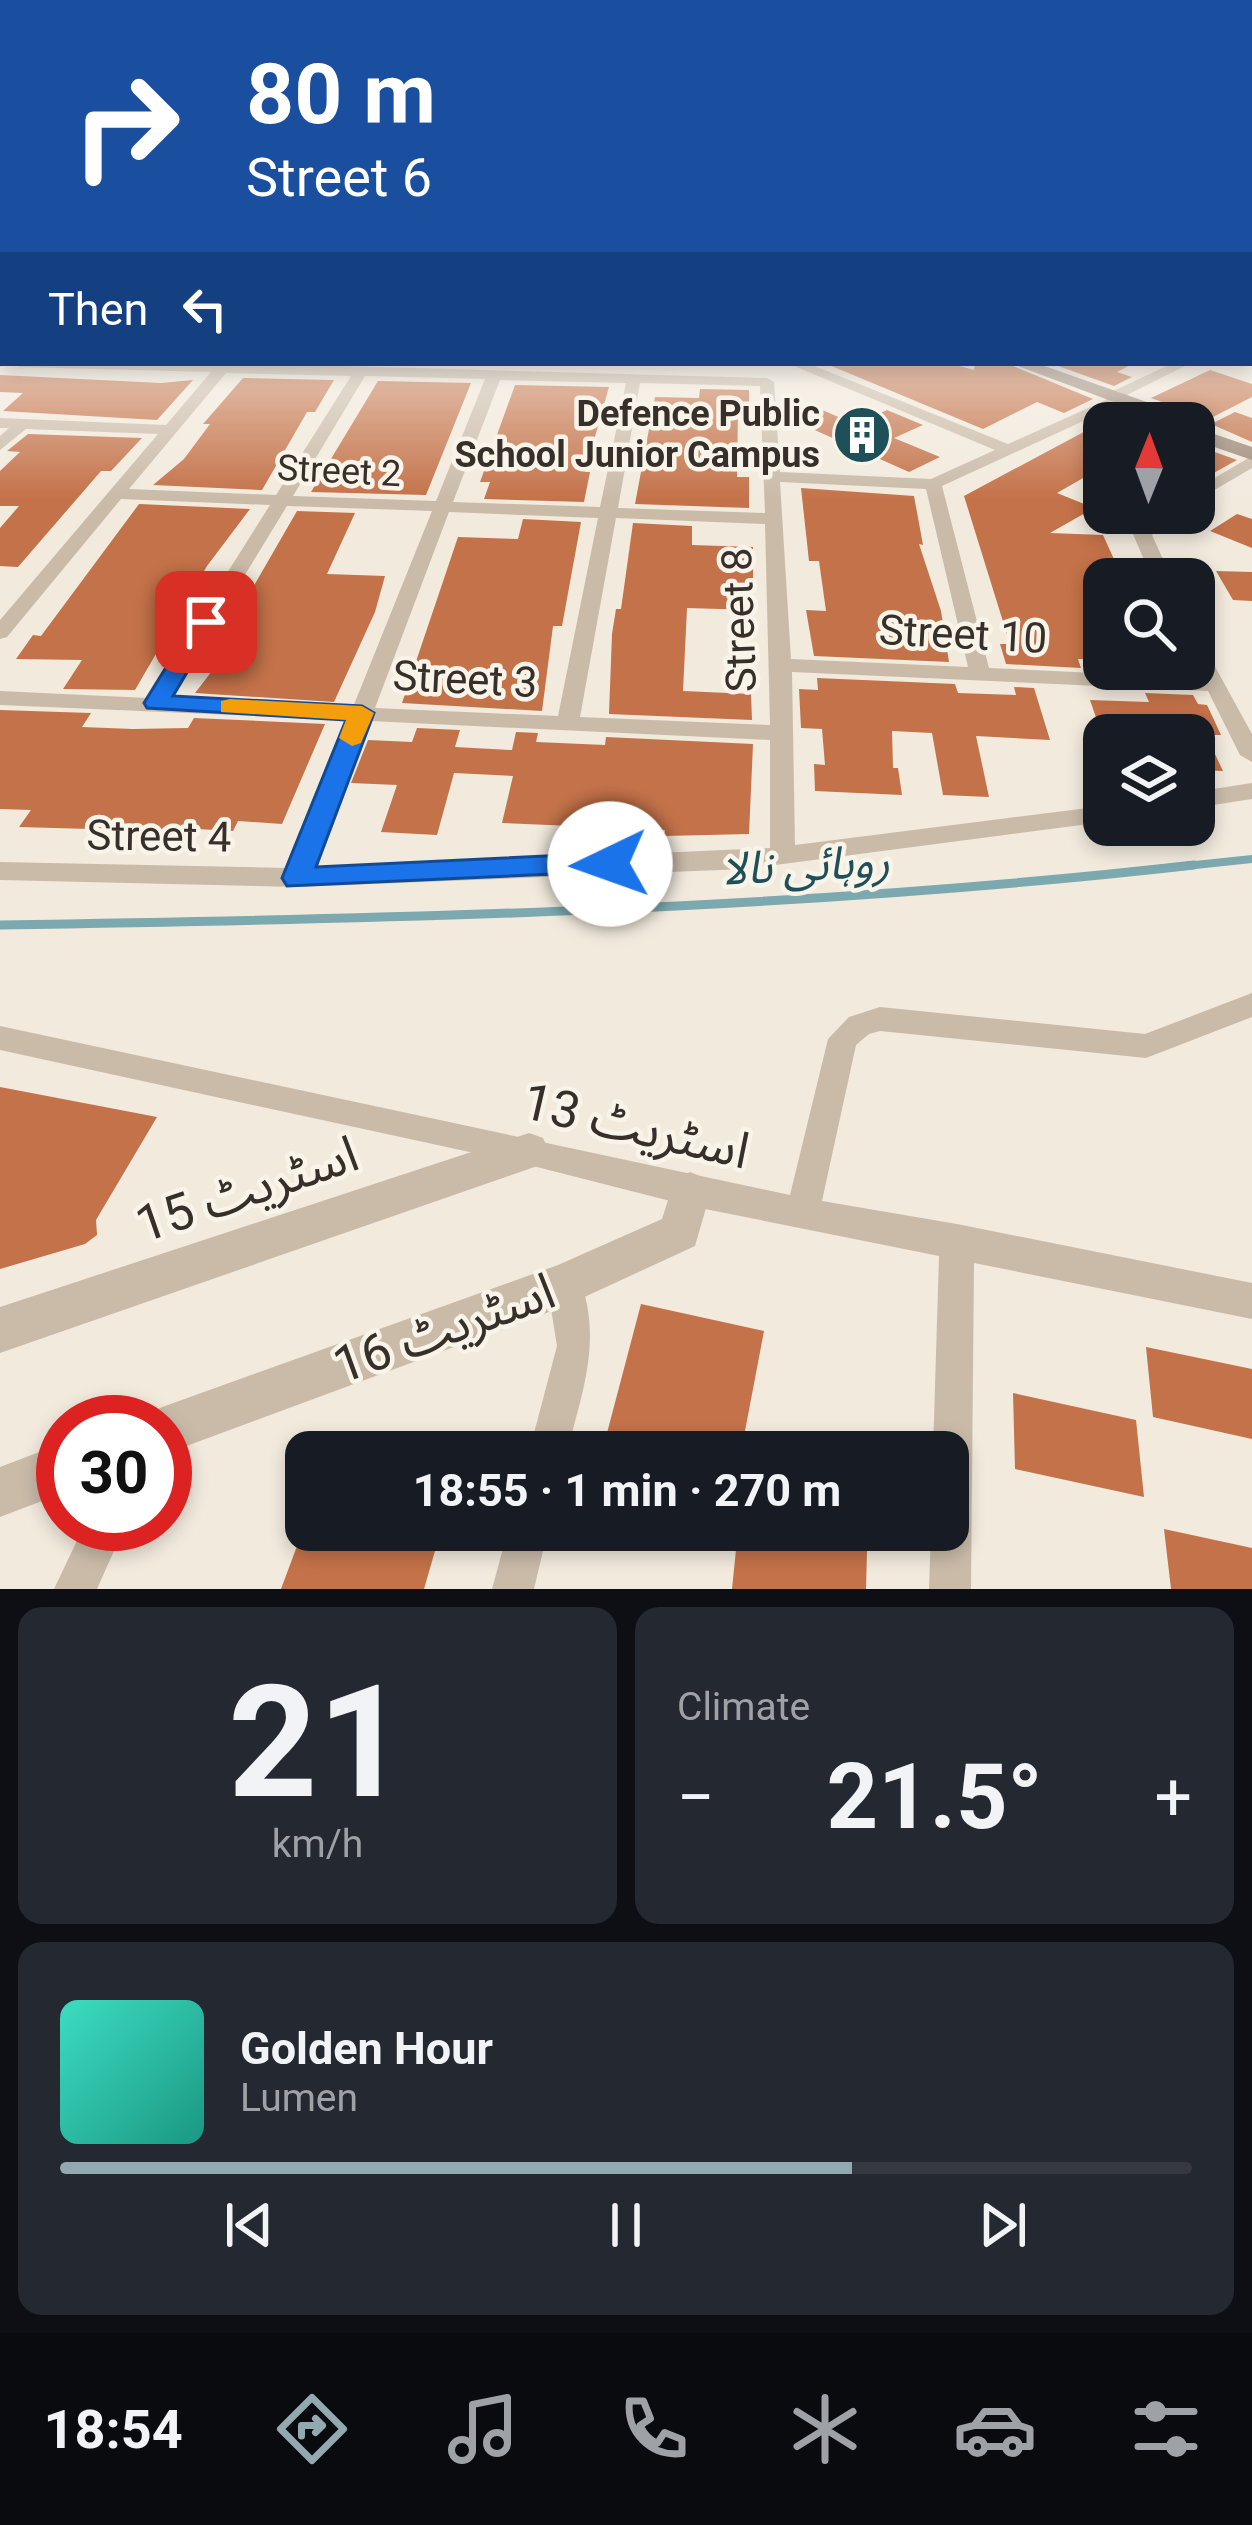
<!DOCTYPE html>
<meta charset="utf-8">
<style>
body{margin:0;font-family:Roboto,"Noto Sans Arabic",sans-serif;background:#242831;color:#f1f3f6;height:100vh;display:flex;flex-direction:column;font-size:45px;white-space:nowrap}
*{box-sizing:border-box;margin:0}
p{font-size:39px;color:#9ea1a6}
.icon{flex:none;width:66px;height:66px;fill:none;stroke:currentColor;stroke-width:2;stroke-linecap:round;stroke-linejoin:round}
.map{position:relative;height:1589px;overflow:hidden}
.side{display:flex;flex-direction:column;gap:18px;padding:18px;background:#0d0f14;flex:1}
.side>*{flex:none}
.top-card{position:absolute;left:0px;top:0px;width:1254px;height:366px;box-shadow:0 6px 18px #0003;background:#1a4fa0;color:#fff;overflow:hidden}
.needle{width:78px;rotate:1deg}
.fabs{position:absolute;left:1083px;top:402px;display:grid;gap:24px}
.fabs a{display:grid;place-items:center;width:132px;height:132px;border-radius:24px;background:#171b24;box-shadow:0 6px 18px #0003;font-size:60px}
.speed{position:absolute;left:36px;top:1395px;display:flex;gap:24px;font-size:60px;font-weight:700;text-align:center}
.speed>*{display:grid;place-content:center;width:156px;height:156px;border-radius:50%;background:#171b24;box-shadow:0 6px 18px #0003;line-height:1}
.speed .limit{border:18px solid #d22;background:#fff;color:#111}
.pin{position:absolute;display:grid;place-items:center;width:102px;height:102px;color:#fff;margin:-51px;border-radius:24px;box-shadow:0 6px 18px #0006}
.me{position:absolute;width:132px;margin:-66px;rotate:267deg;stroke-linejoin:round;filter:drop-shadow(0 0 9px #0008)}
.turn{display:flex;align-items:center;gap:42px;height:252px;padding:0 48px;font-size:54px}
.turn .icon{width:156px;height:156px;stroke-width:2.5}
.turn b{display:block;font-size:84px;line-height:102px}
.then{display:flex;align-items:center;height:114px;padding:0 48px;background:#0003;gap:24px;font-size:45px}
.big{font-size:90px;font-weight:700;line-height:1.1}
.side .widget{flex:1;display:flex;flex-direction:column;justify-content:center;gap:18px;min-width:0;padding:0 42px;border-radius:24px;background:#242831}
.side .dial{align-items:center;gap:0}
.dial b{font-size:156px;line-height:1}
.song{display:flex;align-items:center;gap:36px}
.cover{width:144px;height:144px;border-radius:18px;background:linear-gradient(135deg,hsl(170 70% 55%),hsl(170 70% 35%))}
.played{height:12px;border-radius:6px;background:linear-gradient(90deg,#92a9af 70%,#363941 70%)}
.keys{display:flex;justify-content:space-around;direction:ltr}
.heat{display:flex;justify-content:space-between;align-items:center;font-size:66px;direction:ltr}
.side .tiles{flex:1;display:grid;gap:18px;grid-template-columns:1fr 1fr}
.widget:last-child{grid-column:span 2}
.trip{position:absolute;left:285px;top:1431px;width:684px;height:120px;border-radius:24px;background:#171b24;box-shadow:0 6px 18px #0003;font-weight:700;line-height:120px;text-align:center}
.tab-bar{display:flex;height:192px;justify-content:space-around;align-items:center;background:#090b0e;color:#9ea1a6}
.tab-bar .icon{width:84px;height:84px}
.tab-bar .selected{color:#92a9af}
.tab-bar b{font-size:54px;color:#f1f3f6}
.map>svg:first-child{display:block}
</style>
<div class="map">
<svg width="1252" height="1589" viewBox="0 0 1252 1589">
<rect width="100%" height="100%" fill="#f2eadd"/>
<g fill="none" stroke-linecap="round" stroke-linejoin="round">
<!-- stream-far1 -->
<path stroke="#7ca8af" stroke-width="8" d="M1167,868L1252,859"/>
<!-- stream -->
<path stroke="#7ca8af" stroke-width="9" d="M0,925C398,919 798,910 1194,865"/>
</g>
<!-- building -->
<path fill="#c47249" d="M949,363L974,370L975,363H1006L1093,399L1064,413L1037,402L983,429L829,365Z
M1050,363H1134L1117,372L1132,377L1114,386Z
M1210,370L1252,384V397L1209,419L1151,398Z
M0,375L161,383L193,380L157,420L3,411L23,393L0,392Z
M243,378L334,380L315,412H307L262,490L153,485L184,459L210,424H203Z
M378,381L471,383L426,495L311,492Z
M515,385L609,387L585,472H590L584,502L484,499L490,482H480Z
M700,389L749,390V411H738L737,477H749V508L635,504L655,397L699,398Z
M808,404L855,424L887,410L923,425L894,438L940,457L909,472L781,415Z
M1235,412L1252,418V442L1211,424Z
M1093,427L1104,431V466L1057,493L1094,508L1050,533L1103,535L1123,579H1104V660L1078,659L1081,668L1006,664L1000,644H1010L964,496Z
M28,434L142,438L111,471H101L18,567L0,566V528L19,506H0V471L20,452L7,451Z
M1201,447L1237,460L1212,474L1194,467V451Z
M801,488L914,496L923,545L919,544L941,611L949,662L814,656L806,610L826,611L819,561H809Z
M139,504L250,509L207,566L135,690L63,689L82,660L16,659L33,635L41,636Z
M297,511L355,513L327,574L385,576L375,612L334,702L195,693L212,671L244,615H237Z
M1237,514L1252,519V548L1210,531Z
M523,519L581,522L562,626H553L542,711L402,703L458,537L518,539Z
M633,523L692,526V545L753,547V610L687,608L683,691L751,694L752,720L609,714L612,634L616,609H621Z
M1216,571L1252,572V601L1233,600Z
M817,678L955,684L958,693L1016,695L1014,687L1034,688L1050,740L976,736L989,797L943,795L932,733L892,731L893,768H898L902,795L815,791L814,764L825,765L822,729L801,728L799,689L818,690Z
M1145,693L1193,695L1198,704L1207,705L1221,735H1206L1223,771L1194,770V735H1102L1090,700L1149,702Z
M0,710L91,713L82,727L133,729L188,728L194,718L325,724L282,824L238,821L233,831L179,828L173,839L123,836L126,830L19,827L31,810L0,809Z
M417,728L460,730L455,747L512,750L516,732L538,733L536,742L605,745L606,737L753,744L749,834L664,836L665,830L502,823L513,776L454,773L437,835L381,832L397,785L351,783L368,740L412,742Z
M0,1087L157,1117L96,1220L97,1235L85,1244L0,1269Z
M641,1304L764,1331L741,1452H602Z
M1146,1347L1252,1369V1439L1153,1417Z
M1013,1393L1136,1420L1144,1497L1015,1469Z
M1164,1529L1252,1548V1589H1171Z
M303,1530H381L437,1544L424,1589H281Z
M738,1530H772L867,1551L866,1589H732Z"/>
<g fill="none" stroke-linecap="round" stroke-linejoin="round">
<!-- minor -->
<path fill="#cabba9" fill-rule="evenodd" d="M1252,327V336H1251V327Z
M3,328V336L0,337V329Z
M0,359L3,363H10L0,367Z
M13,363H233L767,378L774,382L780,472L931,479L995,450L787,363H807L1008,444L1106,400L1107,394L1173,363H1191L1117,400L1116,406L942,486L989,668L1201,678L1194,665V639L1201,641L1252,734V762L1240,755L1208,691L792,672L795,845L1104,806V822L745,869L297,887L0,880V862L288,868L348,720L0,705V691L148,698L270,505L121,499L7,637L0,639V620L158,434L26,429L0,450V436L9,428H0V418L166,425L211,372L20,367ZM226,373L351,376L276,495L129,489ZM365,376L485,379L436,501L293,496ZM500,380L626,383L600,507L453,502ZM640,383L760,386L765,513L618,508ZM780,482L926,489L968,667L791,659ZM287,506L432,511L353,707L169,699ZM449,512L598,518L558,716L375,708ZM616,518L765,524L770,725L580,717ZM370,721L770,740V848L314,868Z
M1252,456V468L1194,502V490Z
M1158,513H1178L1152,535L1172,579H1152L1133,534Z
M1252,783V799L1194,808V792Z
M1252,993V1017L1146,1058L880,1031L869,1034L856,1045L822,1201L957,1224L1252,1283V1319L974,1263L971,1589H929L931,1530H948V1452H933L939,1256L690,1206L529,1165L0,1050V1026L790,1195L828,1039L849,1017L880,1007L1145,1034Z
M565,1267L577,1272C604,1336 583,1389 567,1452H529L557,1346L547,1284L553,1272Z
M85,1524H126L97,1589H54Z
M508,1530H548L534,1589H492Z"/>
<!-- tertiary -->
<path fill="#cabba9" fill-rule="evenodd" d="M529,1133L543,1138L549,1151L543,1164L0,1353V1307Z
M690,1172L705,1178L711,1191L695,1246L565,1306L165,1454V1422H144L148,1413L165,1406L558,1265L662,1219L675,1178Z
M63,1443V1493L0,1517V1467Z"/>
<!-- secondary -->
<path fill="#9e8a7a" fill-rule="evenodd" d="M1010,363H1036L1195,419L1194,427L1252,447V460L1194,440V423H1170Z"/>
</g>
<!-- sky -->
<linearGradient id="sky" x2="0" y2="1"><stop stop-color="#7dafd1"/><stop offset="0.55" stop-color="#f9f6f0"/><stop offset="1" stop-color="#f9f6f0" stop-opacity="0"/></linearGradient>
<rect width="1252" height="499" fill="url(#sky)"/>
<!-- route -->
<path fill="#1a73e8" stroke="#114b97" stroke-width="3" d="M206,615L217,622L173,696L362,706L374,713L316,867L610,853L625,864L621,871L287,886L282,878L346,720L147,708L144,703L194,622Z"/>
<!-- slow -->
<path fill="#f59e0b" d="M230,699L362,706L374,713L361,743L352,746L339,738L346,720L221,712V701Z"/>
<!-- icons -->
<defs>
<symbol id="building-disc" viewBox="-11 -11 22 22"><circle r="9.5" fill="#1f4f58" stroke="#f9f4e9"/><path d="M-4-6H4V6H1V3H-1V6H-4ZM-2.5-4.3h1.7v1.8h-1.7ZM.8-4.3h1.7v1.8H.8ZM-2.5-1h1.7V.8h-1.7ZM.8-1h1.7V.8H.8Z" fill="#fff"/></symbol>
</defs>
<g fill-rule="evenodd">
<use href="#building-disc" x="829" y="402" width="66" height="66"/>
</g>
<g text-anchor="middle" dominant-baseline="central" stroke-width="9" stroke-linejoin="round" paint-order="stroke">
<!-- far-poi labels -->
<g font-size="36" font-weight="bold" fill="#372f29" stroke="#f9f4e9" text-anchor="end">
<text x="820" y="414">Defence Public<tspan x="820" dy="41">School Junior Campus</tspan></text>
</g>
<!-- far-street labels -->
<g font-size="36" fill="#372f29" stroke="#f9f4e9">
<text transform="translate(339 471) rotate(3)">Street 2</text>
</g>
<!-- street labels -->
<g font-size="42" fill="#372f29" stroke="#f9f4e9">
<text transform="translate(739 620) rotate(-92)">Street 8</text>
<text transform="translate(963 634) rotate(3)">Street 10</text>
<text transform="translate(465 679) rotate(3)">Street 3</text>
<text transform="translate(159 836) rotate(1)">Street 4</text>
</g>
<!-- water labels -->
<g font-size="45" font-style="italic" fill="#1f4f58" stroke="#f9f4e9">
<text transform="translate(805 865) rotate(-3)">روہائی نالا</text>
</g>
<!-- near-street labels -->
<g font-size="51" fill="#372f29" stroke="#f9f4e9">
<text transform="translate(636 1126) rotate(13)">اسٹریٹ 13</text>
<text transform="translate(247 1189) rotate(-19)">اسٹریٹ 15</text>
<text transform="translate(444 1328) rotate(-20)">اسٹریٹ 16</text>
</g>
</g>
</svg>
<div class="fabs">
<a><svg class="needle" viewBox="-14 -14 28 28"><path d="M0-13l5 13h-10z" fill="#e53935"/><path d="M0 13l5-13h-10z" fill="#9ea1a6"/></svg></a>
<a><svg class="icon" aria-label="search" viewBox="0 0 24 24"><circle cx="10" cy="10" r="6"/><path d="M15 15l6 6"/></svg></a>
<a><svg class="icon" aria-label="layers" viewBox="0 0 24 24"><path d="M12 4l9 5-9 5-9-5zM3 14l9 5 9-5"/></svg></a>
</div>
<div class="speed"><div class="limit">30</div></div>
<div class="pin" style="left:206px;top:622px;background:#d93025"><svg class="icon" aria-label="arrive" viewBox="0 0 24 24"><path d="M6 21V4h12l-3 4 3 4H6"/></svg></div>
<svg class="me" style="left:610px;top:864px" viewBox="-20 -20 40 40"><circle r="19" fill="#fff"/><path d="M0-13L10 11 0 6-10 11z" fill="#1a73e8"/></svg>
<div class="trip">18:55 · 1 min · 270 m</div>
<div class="top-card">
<div class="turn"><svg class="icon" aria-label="right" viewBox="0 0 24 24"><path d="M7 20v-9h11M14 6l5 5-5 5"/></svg><div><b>80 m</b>Street 6</div></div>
<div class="then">Then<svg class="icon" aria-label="left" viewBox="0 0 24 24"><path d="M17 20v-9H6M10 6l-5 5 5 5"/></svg></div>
</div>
</div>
<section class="side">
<div class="tiles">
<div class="widget dial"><b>21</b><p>km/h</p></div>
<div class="widget"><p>Climate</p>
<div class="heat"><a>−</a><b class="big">21.5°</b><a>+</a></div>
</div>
<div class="widget">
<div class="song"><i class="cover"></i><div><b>Golden Hour</b><p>Lumen</p></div></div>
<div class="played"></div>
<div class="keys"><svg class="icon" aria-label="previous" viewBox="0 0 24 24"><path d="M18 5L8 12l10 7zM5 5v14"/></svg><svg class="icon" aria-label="pause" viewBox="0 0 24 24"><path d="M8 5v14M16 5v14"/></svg><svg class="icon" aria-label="next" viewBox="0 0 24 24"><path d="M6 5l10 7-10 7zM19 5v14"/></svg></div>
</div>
</div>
</section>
<nav class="tab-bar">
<b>18:54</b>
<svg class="icon selected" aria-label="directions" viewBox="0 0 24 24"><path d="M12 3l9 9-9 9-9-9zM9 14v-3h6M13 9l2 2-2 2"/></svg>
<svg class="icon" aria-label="music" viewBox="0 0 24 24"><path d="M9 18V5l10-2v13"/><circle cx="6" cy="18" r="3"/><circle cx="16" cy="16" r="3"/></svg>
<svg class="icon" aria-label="phone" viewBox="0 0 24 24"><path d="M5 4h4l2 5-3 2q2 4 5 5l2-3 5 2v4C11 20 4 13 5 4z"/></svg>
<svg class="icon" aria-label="climate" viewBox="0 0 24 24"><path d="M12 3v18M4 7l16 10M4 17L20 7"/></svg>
<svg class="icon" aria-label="car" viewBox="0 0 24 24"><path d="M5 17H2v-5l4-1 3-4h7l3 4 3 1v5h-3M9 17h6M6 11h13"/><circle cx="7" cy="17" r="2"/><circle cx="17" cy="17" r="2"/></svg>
<svg class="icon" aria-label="filters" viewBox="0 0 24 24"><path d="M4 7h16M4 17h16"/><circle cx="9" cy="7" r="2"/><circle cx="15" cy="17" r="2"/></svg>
</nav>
